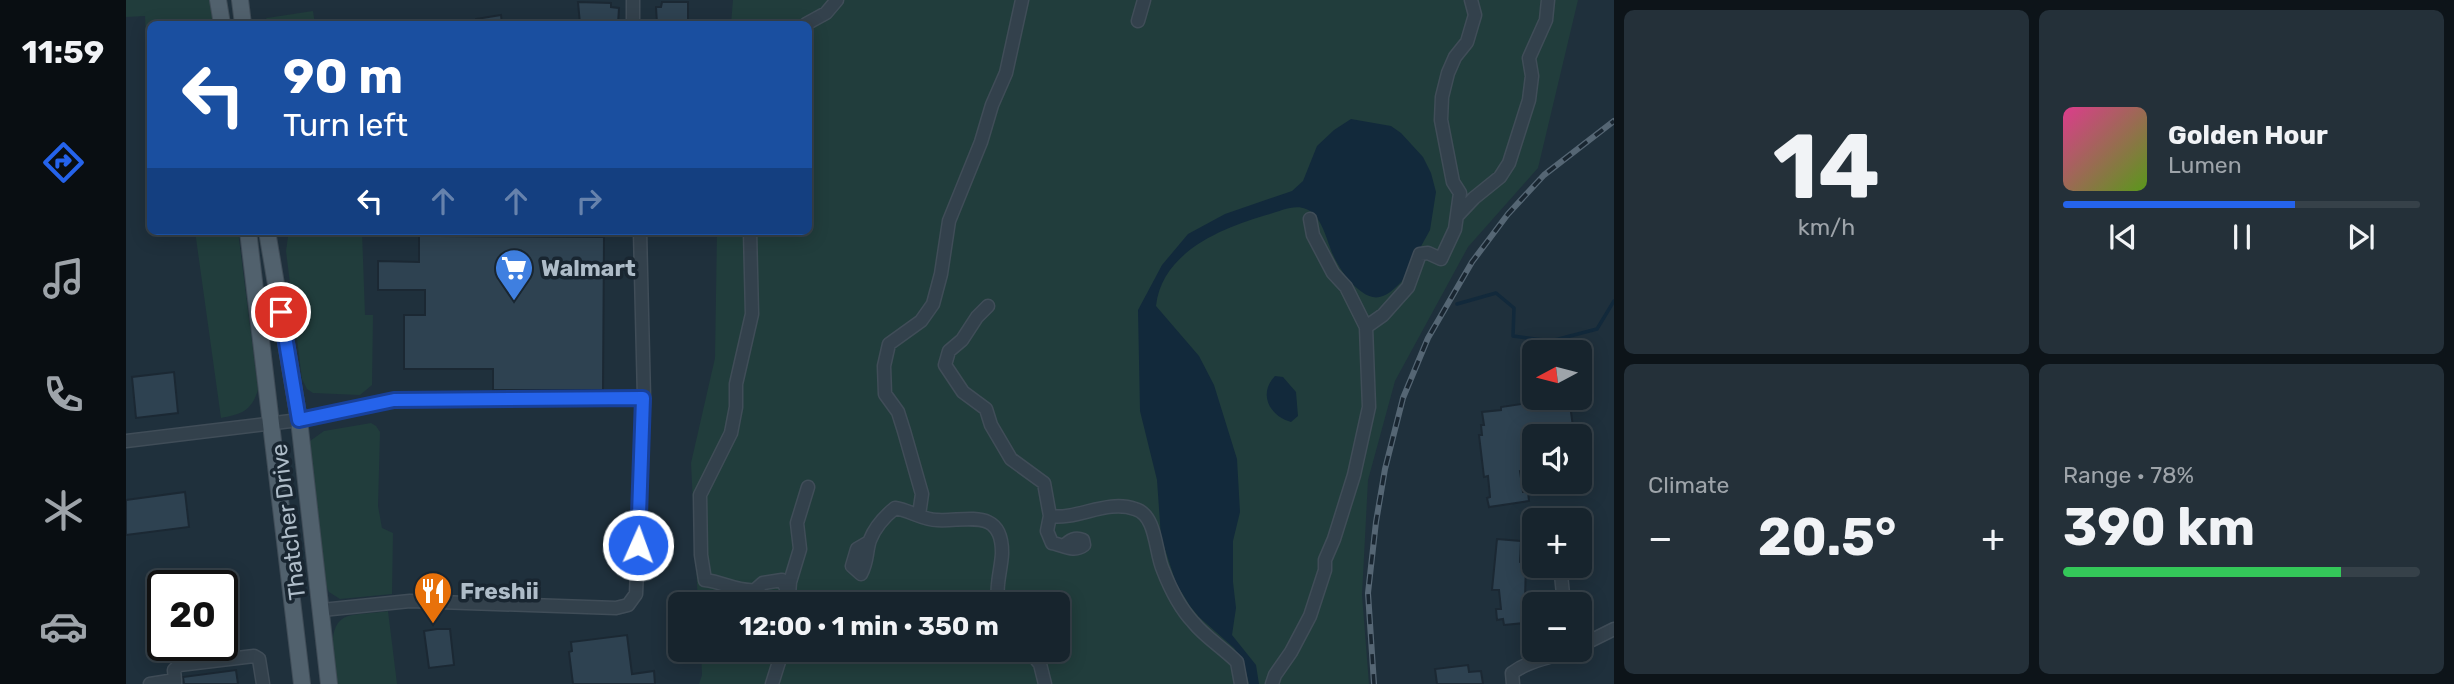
<!DOCTYPE html>
<meta charset="utf-8">
<style>
body{margin:0;font-family:Rubik,sans-serif;background:#243039;color:#f1f3f6;height:100vh;display:flex;flex-direction:column;font-size:26px;white-space:nowrap}
*{box-sizing:border-box;margin:0}
p{font-size:23px;color:#9ea4aa}
.icon{flex:none;width:38px;height:38px;fill:none;stroke:currentColor;stroke-width:2;stroke-linecap:round;stroke-linejoin:round}
.map{position:relative;flex:1;overflow:hidden}
.panel{display:flex;flex-direction:column;gap:10px;padding:10px;background:#0d1419;width:840px}
.panel>*{flex:none}
.hud{position:absolute;left:21px;top:21px;width:665px;height:214px;border-radius:10px;box-shadow:0 4px 18px #0003,0 0 0 2px #364149;background:#1a4fa0;color:#fff;overflow:hidden}
.needle{width:46px;rotate:263deg}
.fabs{position:absolute;left:1396px;top:340px;display:grid;gap:14px}
.fabs a{display:grid;place-items:center;width:70px;height:70px;border-radius:10px;background:#17242d;box-shadow:0 4px 18px #0003,0 0 0 2px #364149;font-size:35px}
.speed{position:absolute;left:21px;top:570px;display:flex;gap:14px;font-size:35px;font-weight:700;text-align:center}
.speed>*{display:grid;place-content:center;width:91px;height:91px;border-radius:50%;background:#17242d;box-shadow:0 4px 18px #0003,0 0 0 2px #364149;line-height:1}
.speed .limit{border:4px solid #111;border-radius:10px;background:#fff;color:#111}
.pin{position:absolute;display:grid;place-items:center;width:60px;height:60px;color:#fff;margin:-30px;border:4px solid #fff;border-radius:50%;box-shadow:0 2px 7px #0007}
.me{position:absolute;width:77px;margin:-38px;rotate:2deg;stroke-linejoin:round;filter:drop-shadow(0 0 5px #0008)}
.turn{display:flex;align-items:center;gap:24px;height:147px;padding:0 21px;font-size:32px}
.turn .icon{width:91px;height:91px;stroke-width:2.5}
.turn b{display:block;font-size:49px;line-height:60px}
.lanes{display:flex;align-items:center;height:66px;padding:0 21px;background:#0003;justify-content:center;gap:35px;direction:ltr}
.lanes .off{opacity:.35}
.big{font-size:52px;font-weight:700;line-height:1.1}
.panel .card{flex:1;display:flex;flex-direction:column;justify-content:center;gap:10px;min-width:0;padding:0 24px;border-radius:10px;background:#243039}
.panel .dial{align-items:center;gap:0}
.dial b{font-size:91px;line-height:1}
.song{display:flex;align-items:center;gap:21px}
.cover{width:84px;height:84px;border-radius:10px;background:linear-gradient(135deg,hsl(330 70% 55%),hsl(90 70% 35%))}
.played{height:7px;border-radius:4px;background:linear-gradient(90deg,#2563eb 65%,#364149 65%)}
.keys{display:flex;justify-content:space-around;direction:ltr}
.heat{display:flex;justify-content:space-between;align-items:center;font-size:38px;direction:ltr}
.charge{height:10px;border-radius:5px;background:linear-gradient(90deg,#34c759 78%,#364149 0)}
.panel .tiles{flex:1;display:grid;gap:10px;grid-template-columns:repeat(2,1fr)}
.trip{position:absolute;left:542px;top:592px;width:402px;height:70px;border-radius:10px;background:#17242d;box-shadow:0 4px 18px #0003,0 0 0 2px #364149;font-weight:700;line-height:70px;text-align:center}
main{display:flex;flex:1;min-height:0}
.dock{display:flex;flex-direction:column;width:126px;justify-content:space-around;align-items:center;background:#090e12;color:#9ea4aa}
.dock .icon{width:49px;height:49px}
.dock .current{color:#2563eb}
.dock b{font-size:32px;color:#f1f3f6}
.map>svg:first-child{display:block}
</style>
<main>
<nav class="dock">
<b>11:59</b>
<svg class="icon current" aria-label="directions" viewBox="0 0 24 24"><path d="M12 3l9 9-9 9-9-9zM9 14v-3h6M13 9l2 2-2 2"/></svg>
<svg class="icon" aria-label="music" viewBox="0 0 24 24"><path d="M9 18V5l10-2v13"/><circle cx="6" cy="18" r="3"/><circle cx="16" cy="16" r="3"/></svg>
<svg class="icon" aria-label="phone" viewBox="0 0 24 24"><path d="M5 4h4l2 5-3 2q2 4 5 5l2-3 5 2v4C11 20 4 13 5 4z"/></svg>
<svg class="icon" aria-label="climate" viewBox="0 0 24 24"><path d="M12 3v18M4 7l16 10M4 17L20 7"/></svg>
<svg class="icon" aria-label="car" viewBox="0 0 24 24"><path d="M5 17H2v-5l4-1 3-4h7l3 4 3 1v5h-3M9 17h6M6 11h13"/><circle cx="7" cy="17" r="2"/><circle cx="17" cy="17" r="2"/></svg>
</nav>
<div class="map">
<svg width="1488" height="684" viewBox="0 0 1488 684">
<rect width="100%" height="100%" fill="#1f303c"/>
<!-- green -->
<path fill="#213d3c" d="M0,0H84L87,24H24V81L22,82L19,16L0,17Z
M607,0H1452L1412,168L1342,247L1269,381L1242,480L1236,595L1243,684H573L576,675L575,649H933V604H572L565,463L589,358L591,231H682V24H605Z
M187,11L189,24H134L141,18Z
M69,231H112L132,390C125,412 115,414 95,418Z
M166,231H236L239,315H247L246,385L234,395L187,393L181,389L176,379L160,251L162,237Z
M245,423L250,426L254,432L252,506L256,528L267,533L266,594L214,599L203,592L199,584L183,453L184,441L198,431Z
M262,611L271,684H211C210,665 197,624 222,616C234,613 250,613 262,611Z"/>
<!-- water -->
<path fill="#12293b" d="M1225,119L1265,126L1275,133L1297,157L1305,173L1310,192L1304,230L1276,281C1264,294 1252,304 1236,292C1224,284 1216,272 1209,259C1201,244 1197,215 1180,209C1169,204 1154,211 1144,214C1098,227 1036,251 1030,306L1073,356L1088,385L1111,459L1114,512L1107,541V582L1110,608L1106,635L1130,665L1133,684H1123L1118,664L1108,648L1073,617L1064,606L1050,583L1035,537L1031,480L1014,411L1012,310L1036,265L1062,234L1099,214L1166,191L1177,181L1191,146L1208,130Z
M1149,376L1157,377L1170,392L1172,416L1165,422C1143,416 1132,393 1149,376Z"/>
<g fill="none" stroke-linecap="round" stroke-linejoin="round">
<!-- stream -->
<path stroke="#12293b" stroke-width="3.5" d="M1331,304L1370,293L1388,308L1387,336L1425,341L1471,329L1488,301"/>
</g>
<!-- building -->
<path fill="#2e4251" stroke="#1b2833" stroke-width="2" d="M452,2L485,3V7L493,8L492,24H454Z
M536,2H562V24H531L530,7H535Z
M375,15L376,24H350V19Z
M293,231H312V236L478,237L477,390H367V369H278V315H299V290H252V261L293,262Z
M48,372L52,413L10,418L6,377Z
M1443,397L1448,434L1437,435V433L1409,436V440L1397,442L1401,470L1394,471L1397,492H1402L1403,501L1363,507L1361,498L1364,497L1362,476L1358,477L1353,435H1356L1355,425H1358L1356,412L1375,410V407L1396,404V402L1409,400L1410,405L1432,402L1431,398Z
M59,492L63,527L0,535V500Z
M1371,539L1395,541L1394,562L1400,563L1399,599L1404,598V608L1408,607L1409,622L1378,625L1377,619L1371,620L1370,609H1375L1373,590H1366Z
M311,629H324L328,665L303,668L298,631Z
M501,635L506,674L528,671L529,684H447L443,652L446,651L445,642Z
M1342,665L1343,672L1355,671L1357,684H1311L1309,669Z
M110,670L112,684H58L57,677Z"/>
<g fill="none" stroke-linecap="round" stroke-linejoin="round">
<defs>
<path id="minor" d="M507,0V24
M1012,21L1018,0
M680,24L700,13L711,0
M1332,215L1348,198L1374,177L1383,163L1403,100L1406,76L1403,58L1420,20L1422,0
M514,231L518,398
M624,231L626,314L610,384V407L605,433L574,495L575,555L579,580C597,582 612,592 629,590L637,583L656,580L660,588L662,604
M862,306L851,317L836,340L823,351L819,365L837,392L860,409L865,425L885,459L918,483L924,516L921,531L926,543C937,545 948,553 958,545L957,540C949,537 944,540 938,546
M1240,327L1257,315L1282,287L1294,254L1302,253L1315,259L1329,229L1334,193L1327,182L1315,120L1316,97L1322,73L1329,57L1341,42L1346,25L1349,15L1345,0
M0,441L173,420L268,400L518,398L510,594L502,605L490,608L284,601L196,610
M793,515L796,494L778,431L772,412L759,394L758,366L763,344L795,321L807,304L815,274L823,221L855,142L866,105L880,73L896,0
M924,516C952,520 981,499 1009,509C1031,515 1029,553 1037,570C1044,588 1054,608 1067,622C1079,637 1097,648 1111,662L1115,684
M743,542L731,549L726,566L735,574C742,561 740,552 744,540C749,527 758,517 769,508C783,510 797,520 811,520C839,522 877,506 876,554C875,571 869,586 873,604
M1434,565L1438,604
M663,595L664,582L674,549L671,523L682,487
M1454,646L1488,629
M902,649L914,664L919,684
M49,680L48,670L53,665L128,656L133,659L137,684
M24,684L49,680V684
M646,684L657,649
M1146,684L1149,675L1165,652L1184,616L1199,570V560L1208,539L1228,475L1243,407L1240,327L1220,287L1207,273L1187,235L1184,219
M1387,684L1386,673C1405,659 1424,659 1446,649"/>
<path id="major" d="M92,0L96,24
M114,0L117,24
M122,231L176,684
M141,231L173,420L203,684"/>
</defs>
<!-- minor casing -->
<use href="#minor" stroke="#404d58" stroke-width="15"/>
<!-- major casing -->
<use href="#major" stroke="#404d58" stroke-width="18"/>
<!-- minor -->
<use href="#minor" stroke="#33414c" stroke-width="12"/>
<!-- major -->
<use href="#major" stroke="#51616d" stroke-width="16"/>
<defs>
<path id="rail" d="M1248,684L1242,593L1250,522L1259,469L1277,398L1302,338L1346,262L1382,214L1418,175L1488,121"/>
</defs>
<!-- rail casing -->
<use href="#rail" stroke="#556674" stroke-width="6"/>
<!-- rail -->
<use href="#rail" stroke="#192631" stroke-width="3.5" stroke-dasharray="10" stroke-linecap="butt"/>
</g>
<g fill="none" stroke-linecap="round" stroke-linejoin="round">
<defs>
<path id="route" d="M155,312L173,420L268,400L517,398L512,545"/>
</defs>
<!-- route casing -->
<use href="#route" stroke="#184099" stroke-width="18"/>
<!-- route -->
<use href="#route" stroke="#2563eb" stroke-width="12"/>
</g>
<!-- icons -->
<defs>
<symbol id="supermarket-pin" viewBox="-11 -11 22 30"><path d="M0 17L-7.5 6A9.5 9.5 0 1 1 7.5 6Z" fill="#3f7fe0" stroke="#192631"/><path d="M-6-5.5h2.5l.6 2H6L4.5 2H-2.5L-4.4-4H-6ZM-1.5 3.2a1.3 1.3 0 1 0 .1 0ZM3 3.2a1.3 1.3 0 1 0 .1 0Z" fill="#fff"/></symbol>
<symbol id="restaurant-pin" viewBox="-11 -11 22 30"><path d="M0 17L-7.5 6A9.5 9.5 0 1 1 7.5 6Z" fill="#e8710a" stroke="#192631"/><path d="M-5-6h1v4h1v-4h1v4h1v-4h1v5L-1.5 .5V6h-2V.5L-5-1ZM5-6V6H3V1.5H1.5Q1.5-4 5-6Z" fill="#fff"/></symbol>
</defs>
<g fill-rule="evenodd">
<use href="#supermarket-pin" x="366" y="246" width="44" height="60"/>
<use href="#restaurant-pin" x="285" y="569" width="44" height="60"/>
</g>
<g text-anchor="middle" dominant-baseline="central" stroke-width="7" stroke-linejoin="round" paint-order="stroke">
<!-- poi labels -->
<g font-size="23" font-weight="bold" fill="#aebcc8" stroke="#192631" text-anchor="start">
<text x="415" y="268">Walmart</text>
<text x="334" y="591">Freshii</text>
</g>
<!-- street labels -->
<g font-size="23" fill="#aebcc8" stroke="#192631">
<text transform="translate(162 522) rotate(-97)">Thatcher Drive</text>
</g>
</g>
</svg>
<div class="fabs">
<a><svg class="needle" viewBox="-14 -14 28 28"><path d="M0-13l5 13h-10z" fill="#e53935"/><path d="M0 13l5-13h-10z" fill="#9ea4aa"/></svg></a>
<a><svg class="icon" aria-label="sound" viewBox="0 0 24 24"><path d="M4 9h4l5-4v14l-5-4H4zM17 9q2 3 0 6"/></svg></a>
<a>+</a>
<a>−</a>
</div>
<div class="speed"><div class="limit">20</div></div>
<div class="pin" style="left:155px;top:312px;background:#d93025"><svg class="icon" aria-label="arrive" viewBox="0 0 24 24"><path d="M6 21V4h12l-3 4 3 4H6"/></svg></div>
<svg class="me" style="left:512px;top:545px" viewBox="-20 -20 40 40"><circle r="17" fill="#2563eb" stroke="#fff" stroke-width="3"/><path d="M0-11L8 9 0 5-8 9z" fill="#fff"/></svg>
<div class="trip">12:00 · 1 min · 350 m</div>
<div class="hud">
<div class="turn"><svg class="icon" aria-label="left" viewBox="0 0 24 24"><path d="M17 20v-9H6M10 6l-5 5 5 5"/></svg><div><b>90 m</b>Turn left</div></div>
<div class="lanes"><svg class="icon" aria-label="left" viewBox="0 0 24 24"><path d="M17 20v-9H6M10 6l-5 5 5 5"/></svg><svg class="icon off" aria-label="ahead" viewBox="0 0 24 24"><path d="M12 20V5M6 11l6-6 6 6"/></svg><svg class="icon off" aria-label="ahead" viewBox="0 0 24 24"><path d="M12 20V5M6 11l6-6 6 6"/></svg><svg class="icon off" aria-label="right" viewBox="0 0 24 24"><path d="M7 20v-9h11M14 6l5 5-5 5"/></svg></div>
</div>
</div>
<section class="panel">
<div class="tiles">
<div class="card dial"><b>14</b><p>km/h</p></div>
<div class="card">
<div class="song"><i class="cover"></i><div><b>Golden Hour</b><p>Lumen</p></div></div>
<div class="played"></div>
<div class="keys"><svg class="icon" aria-label="previous" viewBox="0 0 24 24"><path d="M18 5L8 12l10 7zM5 5v14"/></svg><svg class="icon" aria-label="pause" viewBox="0 0 24 24"><path d="M8 5v14M16 5v14"/></svg><svg class="icon" aria-label="next" viewBox="0 0 24 24"><path d="M6 5l10 7-10 7zM19 5v14"/></svg></div>
</div>
<div class="card"><p>Climate</p>
<div class="heat"><a>−</a><b class="big">20.5°</b><a>+</a></div>
</div>
<div class="card"><p>Range · 78%</p><b class="big">390 km</b><div class="charge"></div></div>
</div>
</section>
</main>
